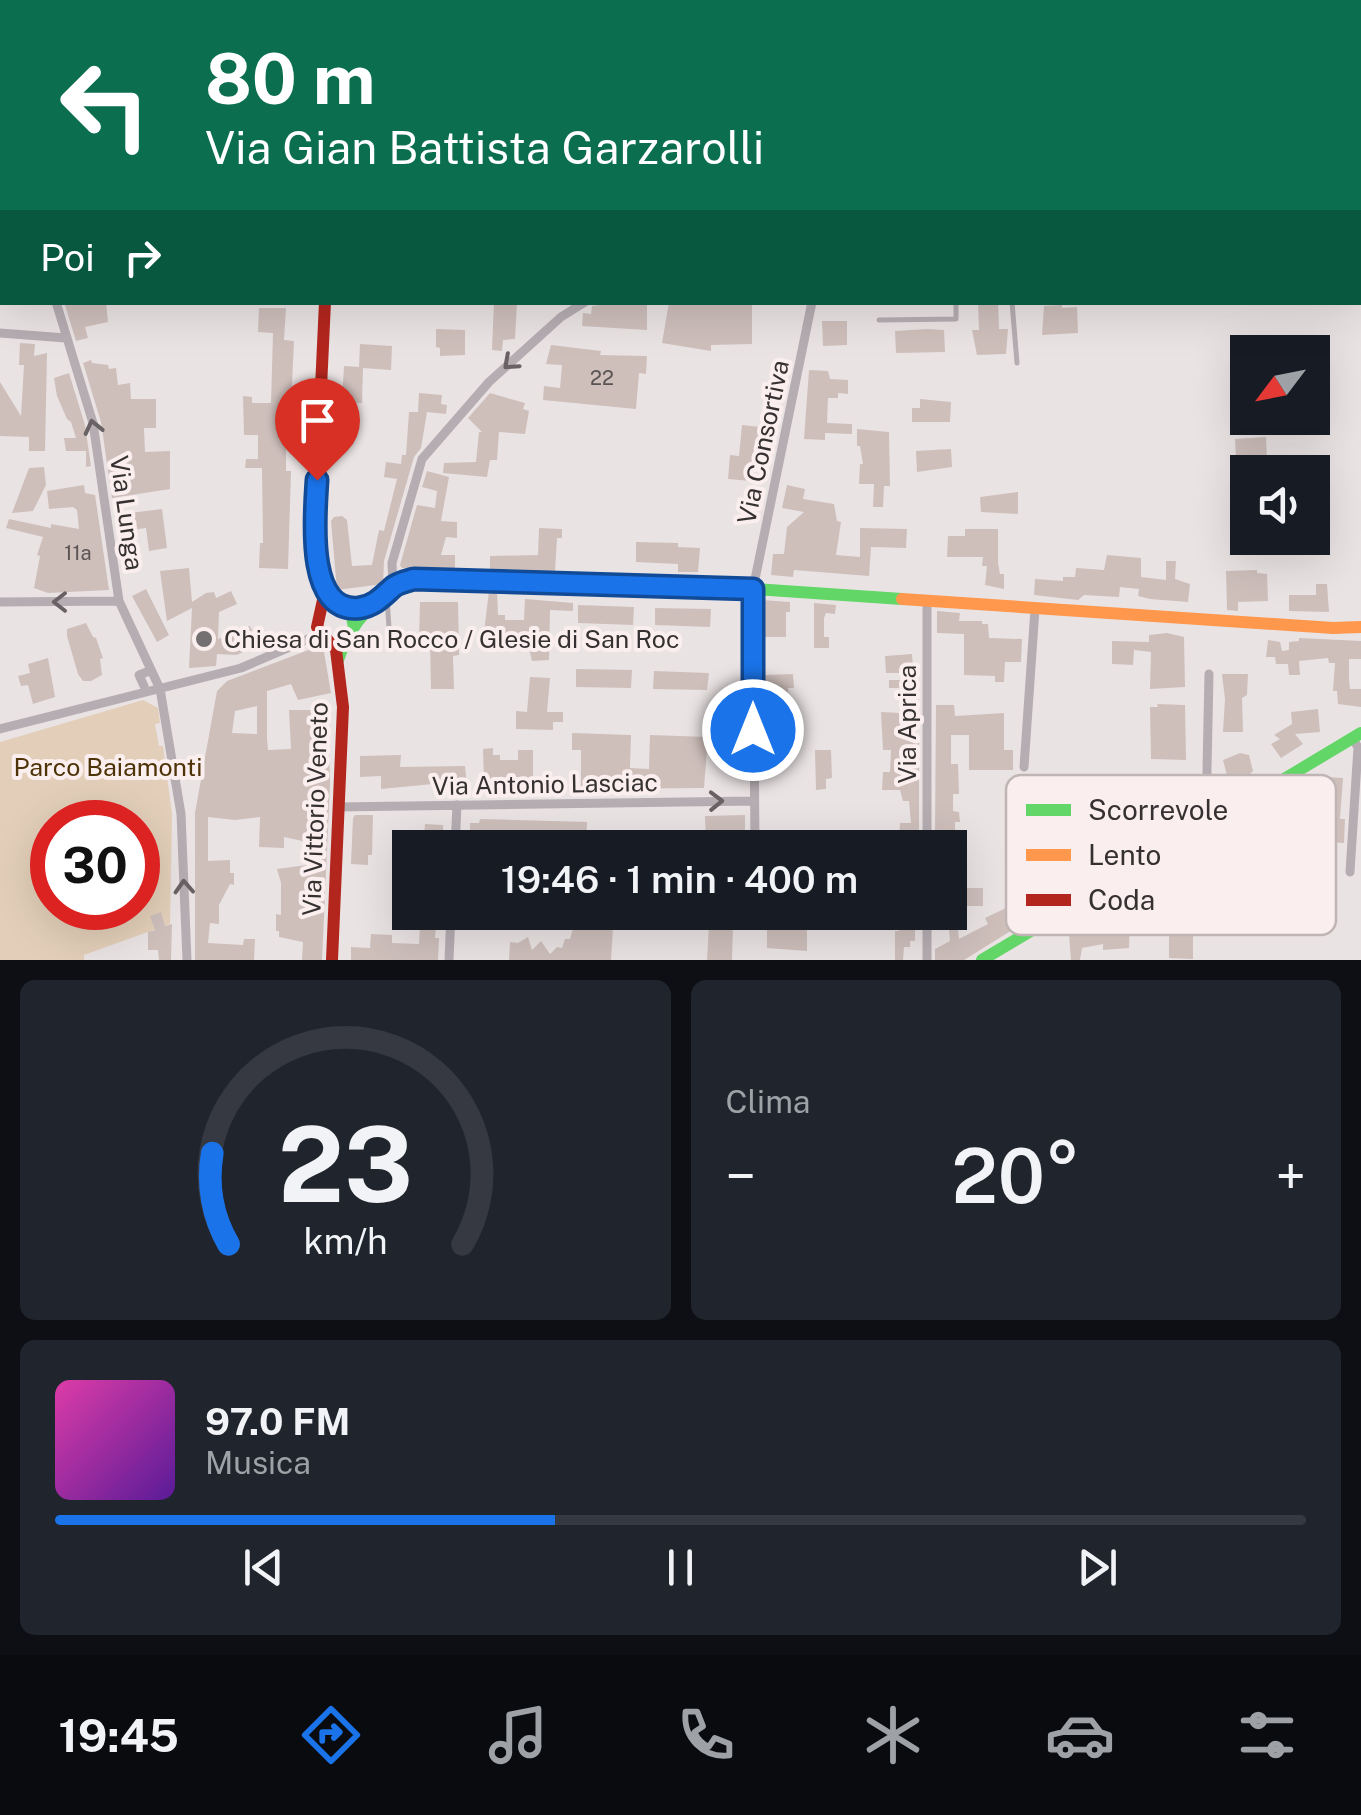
<!DOCTYPE html>
<html lang="it">
<meta charset="utf-8">
<style>
body{margin:0;font-family:"Public Sans",sans-serif;background:#20242c;color:#f1f3f6;height:100vh;display:flex;flex-direction:column;font-size:38px;white-space:nowrap}
*{box-sizing:border-box;margin:0}
p{font-size:32px;color:#9ea1a6}
.icon{flex:none;width:55px;height:55px;fill:none;stroke:currentColor;stroke-width:2;stroke-linecap:round;stroke-linejoin:round}
.map{position:relative;height:960px;overflow:hidden}
.side{display:flex;flex-direction:column;gap:20px;padding:20px;background:#0d0f14;flex:1}
.side>*{flex:none}
.top-card{position:absolute;left:0px;top:0px;width:1362px;height:305px;box-shadow:0 10px 40px #0002;background:#0b6e4f;color:#fff;overflow:hidden}
.needle{width:65px;rotate:238deg}
.fabs{position:absolute;left:1230px;top:335px;display:grid;gap:20px}
.fabs a{display:grid;place-items:center;width:100px;height:100px;border-radius:0px;background:#171b24;box-shadow:0 10px 40px #0002;font-size:50px}
.speed{position:absolute;left:30px;top:800px;display:flex;gap:20px;font-size:50px;font-weight:700;text-align:center}
.speed>*{display:grid;place-content:center;width:130px;height:130px;border-radius:50%;background:#171b24;box-shadow:0 10px 40px #0002;line-height:1}
.speed .limit{border:15px solid #d22;background:#fff;color:#111}
.pin{position:absolute;display:grid;place-items:center;width:85px;height:85px;color:#fff;margin:-102px -42px;border-radius:50% 50% 50% 0;rotate:-45deg;box-shadow:0 0 10px #0007}
.pin .icon{rotate:45deg}
.me{position:absolute;width:110px;margin:-55px;rotate:0deg;stroke-linejoin:round;filter:drop-shadow(0 0 8px #0008)}
.turn{display:flex;align-items:center;gap:35px;height:210px;padding:0 40px;font-size:45px}
.turn .icon{width:130px;height:130px;stroke-width:2.5}
.turn b{display:block;font-size:70px;line-height:85px}
.then{display:flex;align-items:center;height:95px;padding:0 40px;background:#0003;gap:20px;font-size:38px}
.big{font-size:75px;font-weight:600;line-height:1.1}
.side .tile{flex:1;display:flex;flex-direction:column;justify-content:center;gap:15px;min-width:0;padding:0 35px;border-radius:15px;background:#20242c}
.side .dial{align-items:center;gap:0}
.dial svg{height:260px;overflow:visible;fill:none;stroke:#363941;stroke-width:7;stroke-linecap:round;text-anchor:middle}
.dial text{fill:#f1f3f6;stroke:none}
.song{display:flex;align-items:center;gap:30px}
.cover{width:120px;height:120px;border-radius:15px;background:linear-gradient(135deg,hsl(320 70% 55%),hsl(270 70% 35%))}
.played{height:10px;border-radius:5px;background:linear-gradient(90deg,#1a73e8 40%,#363941 40%)}
.keys{display:flex;justify-content:space-around;direction:ltr}
.heat{display:flex;justify-content:space-between;align-items:center;font-size:55px;direction:ltr}
.side .tiles{flex:1;display:grid;gap:20px;grid-template-columns:1fr 1fr}
.tile:last-child{grid-column:span 2}
.trip{position:absolute;left:392px;top:830px;width:575px;height:100px;border-radius:0px;background:#171b24;box-shadow:0 10px 40px #0002;font-weight:600;line-height:100px;text-align:center}
.tab-bar{display:flex;height:160px;justify-content:space-around;align-items:center;background:#090b0e;color:#9ea1a6}
.tab-bar .icon{width:70px;height:70px}
.tab-bar .on{color:#1a73e8}
.tab-bar b{font-size:45px;color:#f1f3f6}
.map>svg:first-child{display:block}
</style>
<div class="map">
<svg width="1361" height="960" viewBox="0 0 1361 960">
<rect width="100%" height="100%" fill="#eae3e4"/>
<!-- green -->
<path fill="#e3cfb9" fill-rule="evenodd" d="M143,700L158,708L160,723L155,724L159,746H163L172,814L170,924L84,955V960H0V742ZM52,822H138V908H52Z"/>
<!-- building -->
<path fill="#cebfbb" fill-rule="evenodd" d="M72,302H106L108,322L85,327L88,338L76,341L65,305Z
M494,302H517L515,339L503,340L502,351L492,350Z
M626,302H647V330L582,326L583,313L591,314L592,306Z
M669,302H752V344L711,345V351L662,343Z
M978,302H998L999,329H1008L1006,354L977,355L972,330H979Z
M1062,305V308L1077,307L1078,333L1042,335L1044,306Z
M259,308H286L284,340L294,341L290,428L286,449V471H291L288,569L259,568L260,543H263L262,468H245L246,459H258V435H244L243,396L252,397V403H271L273,333L258,332Z
M822,321H847V345L823,346Z
M436,329L465,330V355L440,356V348L436,347Z
M927,329L944,330L945,352L896,353L895,331Z
M20,343L35,344L34,356L47,353L45,451H29V437L0,436V382L21,416L24,365H19Z
M360,344L392,346L391,370L363,368L362,403L342,402L344,366L359,367Z
M551,345L601,351L600,355L647,356L646,374L639,373L636,409L543,400L544,386L560,388L562,365L546,364Z
M91,360L92,363L108,365L109,369L116,368L118,385L130,383L131,399H156V428H144L145,452L170,451V489L112,498L101,422L83,363Z
M809,370L828,371L830,379L848,380V394L838,393V398H828L827,423L852,424V434L825,433V440L804,439Z
M69,373L85,425L91,466L86,467V451H66L64,438H76L71,422L67,419L57,396L54,378Z
M419,393L442,395L441,404L447,405L446,414L427,412L421,448L414,457L384,561L383,584L337,590L331,521L334,517L342,516L347,520L352,566L372,565L379,530L384,531L397,479L384,477L386,462L401,464L402,455H406L409,412H418Z
M490,393L525,403L523,409L529,411L525,434L499,432L497,460H490L487,477L443,473L444,463L476,462L479,432H482L468,418Z
M920,399L951,402L950,422H912V408H920Z
M742,425L760,427L759,434L764,435L763,447H754L751,481L728,479L730,455L739,456Z
M857,429L889,432L890,486H884L883,507H873L874,484H859L860,464H863L860,446H857Z
M1266,437L1267,461L1236,460L1235,439Z
M951,449L952,467L917,472L916,451Z
M44,467L46,485L33,511L12,513L29,468Z
M427,471L449,477L441,521L457,522V538L446,537L441,555H455V570L402,568L400,565L417,505L435,508L437,491L422,487Z
M84,485L85,493L95,495L109,590L48,593L34,588L40,556L37,555L43,537L6,528L9,519L51,528V524L79,529L77,510L73,507L49,509L47,491Z
M787,485L805,489L803,499L834,504L837,521L841,522L836,555L860,557V528L907,529L906,548L871,547L869,576L794,570L793,577L771,575L773,554H784L787,527L804,512L782,508Z
M1018,492V514L981,512L980,497Z
M162,509L167,548L149,551L146,528L124,531L122,514Z
M539,528L562,529V538H557L555,572L490,570V556L538,555Z
M965,529H998V563L1000,574H1004V589L985,585L987,566H982L983,557H947L948,536H965Z
M636,542L678,543V547L700,548L698,572H678V564L636,562Z
M1107,555L1141,558V577L1166,580V561H1176L1175,579L1190,584L1188,602L1150,599L1138,596L1139,589L1120,587L1119,597L1084,595L1078,600L1034,595L1035,579L1063,581V577H1075L1076,568L1104,570Z
M189,568L192,602L206,593L214,592L216,598L231,591L237,604L219,612L218,639L250,626L259,646L236,655L217,654L216,666L189,668L192,608L167,621L160,571Z
M1257,570V573L1267,574L1268,601L1238,602V611L1227,610L1226,571Z
M1316,584H1327L1329,612L1289,611V595H1316Z
M146,589L169,635L157,642L132,596Z
M489,591H497L498,615H505V620H524L525,599L573,603V611L550,610L549,660L532,661L528,644H509V637L489,638V632H484Z
M761,600L790,602V612H786V637H762Z
M420,602H458L459,655L453,656L454,689H431L430,640H419Z
M814,603L836,605L835,614L826,613L824,618V637H829V648H814Z
M578,605L634,607L633,625L578,623Z
M655,608L711,609L710,627L655,625Z
M937,611L960,613L959,621H982V624H988L989,638L1022,639L1021,662H1005L1004,682H995V676L964,675V634L937,633Z
M86,623L93,637L96,638L103,658L100,659L102,675L91,681H83L78,674L67,636V629Z
M1167,633L1184,637L1185,687L1150,689L1151,652L1134,650L1133,665L1112,664V641L1149,642V635Z
M1299,638L1361,641V659H1349V680L1350,689H1361V707L1338,704L1337,691H1333L1335,663H1329L1328,658L1299,661L1300,675H1289L1288,664H1276L1275,657H1266L1268,640L1280,642L1282,651L1289,650V642L1299,641Z
M319,646L324,652L331,693L298,700L291,684L267,691V738L268,750L291,749L289,710H323L324,747H329L330,784L322,960H302L303,942L279,937V931H276V914L281,915V883L277,869L307,865V842L284,837V848L259,847L260,817L235,820L208,817V861L230,860V873H234V885L230,884L219,905V924L210,923L208,943L243,945L244,939H255L254,960H195V813L217,691L227,681ZM257,706V734L232,733L235,711Z
M912,654L914,680H919V703H907L908,688H889V680H902V673H886L885,656Z
M48,658L55,697L33,704L28,685L21,686L18,676L30,673L28,664Z
M576,669L632,670L631,688L576,687Z
M654,671L709,673L707,690L653,689Z
M793,674L794,688H788V701L766,702L765,675Z
M1222,674H1248L1247,695L1242,698L1243,732H1223L1225,699Z
M530,677L550,678L547,712H563V722H553V730L516,729V711L527,712Z
M1157,704L1185,705L1186,760L1151,759L1150,707H1158Z
M936,705H954L955,716L1004,713V750H1013V770H969V735H951V764H958L959,794H953V811L959,812L960,822H955V833L935,832Z
M1318,709L1320,732L1295,734L1303,744L1281,758L1271,744L1280,739L1274,735L1292,724L1291,712Z
M881,712L900,713V736H919V847L899,844L900,823H911L909,801H903L900,790H882L883,772H890L891,750H883Z
M572,733L631,735L630,768L649,769L650,735L708,737L704,788L581,789V750H572Z
M493,748V755H500V760H518V750H533V780H507V786L487,785V781H484L483,749Z
M815,750H831L832,778L826,779V789L816,790Z
M1240,753L1249,755L1253,771L1246,778L1247,783L1230,787L1223,760Z
M401,755L400,767L465,766L467,787L433,784L381,789V776L360,777V756Z
M1328,777L1343,778L1340,819H1345L1344,843L1325,842L1326,818H1329Z
M355,815H373L372,855H368V865L351,864L353,818Z
M745,815V841H706L705,816Z
M480,819L587,822L586,848H470V823H479Z
M425,824L443,825L444,848H411L412,835L424,836Z
M1169,873L1193,874V959L1169,958Z
M1140,880L1150,890L1151,912L1156,913V919L1130,920L1129,948L1103,950V944L1082,948L1080,960H1071L1069,934L1105,928L1093,906L1109,898L1117,911H1132L1127,887Z
M964,888H983V906H950V894H964Z
M1246,897L1260,898V936H1238V900Z
M1006,908L1017,927L964,960H935V949L950,941L949,930H958L959,939L988,924L985,918Z
M161,912L165,926L172,924L171,960H159L158,950H148V932L155,930L150,916Z
M412,912H437L435,938H439L438,960H351V947L370,948L371,934L392,935V943L419,944L420,925L412,924Z
M578,912H614L611,960H509L510,942L518,943L528,937L532,950L541,941L550,954L557,947L562,948L565,939H570Z
M702,912H741L742,925H733L732,960H707L709,926H702Z
M774,922L807,926V951L767,948V925H774Z
M899,922H915V941H910V947H904L903,960H895V931H899Z"/>
<g fill="none" stroke-linecap="round" stroke-linejoin="round">
<!-- lane -->
<path stroke="#b6adb2" stroke-width="5" d="M1012,302L1017,363
M879,320L956,319V302
M387,598L389,628"/>
<!-- street -->
<path stroke="#b6adb2" stroke-width="9" d="M1350,2V0
M0,176L2,179
M56,302L93,423L119,601L160,689L181,814L187,960
M0,333L66,338
M393,586L392,563L422,459L489,382L561,317L585,302
M0,602L119,601
M1209,674L1206,818L1210,825
M144,686L139,675L147,672
M0,729L241,668L320,634
M1024,767L1035,609
M338,807L753,801
M455,848L457,805
M755,848L753,589L812,302
M927,848V601
M1350,872L1358,747L1352,738
M449,960L451,912
M927,960V912"/>
<!-- fast -->
<path stroke="#63d668" stroke-width="12" d="M0,78H2
M1360,138H1361
M323,586L329,597L351,612L354,627
M338,660C350,622 377,594 414,579L753,589L902,599
M982,960L1361,733"/>
<!-- slow -->
<path stroke="#ff974d" stroke-width="12" d="M332,0V2
M644,0L657,2
M249,2L253,0
M902,599L1333,628L1361,627"/>
<!-- jam -->
<path stroke="#b3261e" stroke-width="12" d="M325,302L315,516L323,600L317,627L336,650L343,707L332,960"/>
</g>
<!-- one-way arrows -->
<defs><path id="oneway-chevron" d="M-2-3.5L2.5 0L-2 3.5" fill="none" stroke-width="1.6" stroke-linecap="round" stroke-linejoin="round" transform="scale(2.5)"/></defs>
<g stroke="#696265">
<use href="#oneway-chevron" transform="translate(510 363) rotate(138)"/>
<use href="#oneway-chevron" transform="translate(93 427) rotate(-103)"/>
<use href="#oneway-chevron" transform="translate(60 602) rotate(180)"/>
<use href="#oneway-chevron" transform="translate(716 801) rotate(-1)"/>
<use href="#oneway-chevron" transform="translate(184 887) rotate(-93)"/>
</g>
<g fill="none" stroke-linecap="round" stroke-linejoin="round">
<defs>
<path id="route" d="M317,480C315,514 305,614 359,608C374,606 382,597 392,588C397,583 407,581 414,579L753,589V730"/>
</defs>
<!-- route casing -->
<use href="#route" stroke="#114b97" stroke-width="25"/>
<!-- route -->
<use href="#route" stroke="#1a73e8" stroke-width="18"/>
</g>
<!-- markers -->
<circle fill="#746f70" stroke="#fbeeee" stroke-width="4" cx="204" cy="639" r="10"/>
<g text-anchor="middle" dominant-baseline="central" stroke-width="8" stroke-linejoin="round" paint-order="stroke">
<!-- number labels -->
<g font-size="20" fill="#5b5454">
<text x="602" y="378">22</text>
<text x="78" y="553">11a</text>
</g>
<!-- street labels -->
<g font-size="25" fill="#353031" stroke="#fbeeee">
<text transform="translate(763 442) rotate(-78)">Via Consortiva</text>
<text transform="translate(127 513) rotate(82)">Via Lunga</text>
<text transform="translate(907 724) rotate(-90)">Via Aprica</text>
<text transform="translate(545 784) rotate(-1)">Via Antonio Lasciac</text>
<text transform="translate(315 809) rotate(-88)">Via Vittorio Veneto</text>
</g>
<!-- poi labels -->
<g font-size="25" fill="#353031" stroke="#fbeeee" text-anchor="start">
<text x="224" y="639">Chiesa di San Rocco / Glesie di San Roc</text>
</g>
<!-- park labels -->
<g font-size="25" fill="#4d3307" stroke="#fbeeee">
<text x="108" y="767">Parco Baiamonti</text>
</g>
</g>
<!-- legend -->
<rect x="1006" y="775" width="330" height="160" rx="15" fill="#fbeeee" stroke="#c0b5b5" stroke-width="2.5"/>
<rect x="1026" y="804" width="45" height="12" fill="#63d668"/>
<rect x="1026" y="849" width="45" height="12" fill="#ff974d"/>
<rect x="1026" y="894" width="45" height="12" fill="#b3261e"/>
<g font-size="28" fill="#353031">
<text x="1088" y="820">Scorrevole</text>
<text x="1088" y="865">Lento</text>
<text x="1088" y="910">Coda</text>
</g>
</svg>
<div class="fabs">
<a><svg class="needle" viewBox="-14 -14 28 28"><path d="M0-13l5 13h-10z" fill="#e53935"/><path d="M0 13l5-13h-10z" fill="#9ea1a6"/></svg></a>
<a><svg class="icon" aria-label="sound" viewBox="0 0 24 24"><path d="M4 9h4l5-4v14l-5-4H4zM17 9q2 3 0 6"/></svg></a>
</div>
<div class="speed"><div class="limit">30</div></div>
<div class="pin" style="left:317px;top:480px;background:#d93025"><svg class="icon" aria-label="arrive" viewBox="0 0 24 24"><path d="M6 21V4h12l-3 4 3 4H6"/></svg></div>
<svg class="me" style="left:753px;top:730px" viewBox="-20 -20 40 40"><circle r="17" fill="#1a73e8" stroke="#fff" stroke-width="3"/><path d="M0-11L8 9 0 5-8 9z" fill="#fff"/></svg>
<div class="trip">19:46 · 1 min · 400 m</div>
<div class="top-card">
<div class="turn"><svg class="icon" aria-label="left" viewBox="0 0 24 24"><path d="M17 20v-9H6M10 6l-5 5 5 5"/></svg><div><b>80 m</b>Via Gian Battista Garzarolli</div></div>
<div class="then">Poi<svg class="icon" aria-label="right" viewBox="0 0 24 24"><path d="M7 20v-9h11M14 6l5 5-5 5"/></svg></div>
</div>
</div>
<section class="side">
<div class="tiles">
<div class="tile dial"><svg viewBox="0 0 100 80">
<path d="M14 69A42 42 0 1 1 86 69"/>
<path d="M14 69A42 42 0 0 1 9 41" stroke="#1a73e8"/>
<text x="50" y="56" font-size="32" font-weight="700">23</text>
<text x="50" y="72" font-size="11">km/h</text>
</svg></div>
<div class="tile"><p>Clima</p>
<div class="heat"><a>−</a><b class="big">20°</b><a>+</a></div>
</div>
<div class="tile">
<div class="song"><i class="cover"></i><div><b>97.0 FM</b><p>Musica</p></div></div>
<div class="played"></div>
<div class="keys"><svg class="icon" aria-label="previous" viewBox="0 0 24 24"><path d="M18 5L8 12l10 7zM5 5v14"/></svg><svg class="icon" aria-label="pause" viewBox="0 0 24 24"><path d="M8 5v14M16 5v14"/></svg><svg class="icon" aria-label="next" viewBox="0 0 24 24"><path d="M6 5l10 7-10 7zM19 5v14"/></svg></div>
</div>
</div>
</section>
<nav class="tab-bar">
<b>19:45</b>
<svg class="icon on" aria-label="directions" viewBox="0 0 24 24"><path d="M12 3l9 9-9 9-9-9zM9 14v-3h6M13 9l2 2-2 2"/></svg>
<svg class="icon" aria-label="music" viewBox="0 0 24 24"><path d="M9 18V5l10-2v13"/><circle cx="6" cy="18" r="3"/><circle cx="16" cy="16" r="3"/></svg>
<svg class="icon" aria-label="phone" viewBox="0 0 24 24"><path d="M5 4h4l2 5-3 2q2 4 5 5l2-3 5 2v4C11 20 4 13 5 4z"/></svg>
<svg class="icon" aria-label="climate" viewBox="0 0 24 24"><path d="M12 3v18M4 7l16 10M4 17L20 7"/></svg>
<svg class="icon" aria-label="car" viewBox="0 0 24 24"><path d="M5 17H2v-5l4-1 3-4h7l3 4 3 1v5h-3M9 17h6M6 11h13"/><circle cx="7" cy="17" r="2"/><circle cx="17" cy="17" r="2"/></svg>
<svg class="icon" aria-label="filters" viewBox="0 0 24 24"><path d="M4 7h16M4 17h16"/><circle cx="9" cy="7" r="2"/><circle cx="15" cy="17" r="2"/></svg>
</nav>
